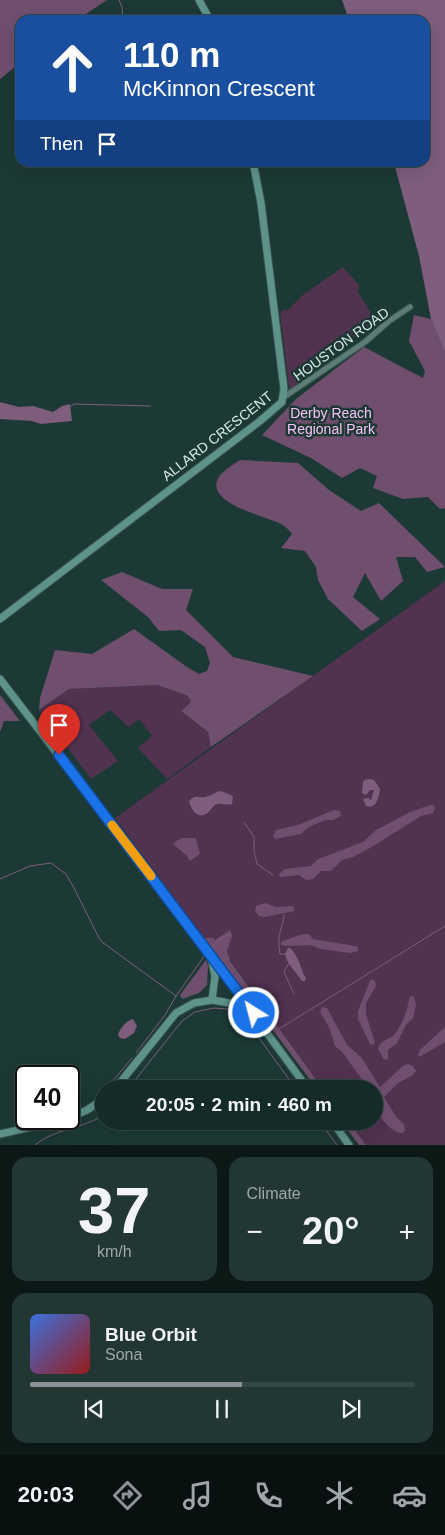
<!DOCTYPE html>
<meta charset="utf-8">
<style>
body{margin:0;font-family:Helvetica,sans-serif;background:#223734;color:#f1f3f6;height:100vh;display:flex;flex-direction:column;font-size:19px;white-space:nowrap}
*{box-sizing:border-box;margin:0}
p{font-size:16px;color:#9da7a8}
.icon{flex:none;width:28px;height:28px;fill:none;stroke:currentColor;stroke-width:2;stroke-linecap:round;stroke-linejoin:round}
.map{position:relative;height:1145px;overflow:hidden}
.details{display:flex;flex-direction:column;gap:12px;padding:12px;background:#0c1816;flex:1}
.details>*{flex:none}
.guide{position:absolute;left:15px;top:15px;width:415px;height:152px;border-radius:15px;box-shadow:0 5px 20px #0002,0 0 0 1px #344745;background:#1a4fa0;color:#fff;overflow:hidden}
.speed{position:absolute;left:15px;top:1065px;display:flex;gap:10px;font-size:25px;font-weight:700;text-align:center}
.speed>*{display:grid;place-content:center;width:65px;height:65px;border-radius:50%;background:#152b28;box-shadow:0 5px 20px #0002,0 0 0 1px #344745;line-height:1}
.speed .limit{border:2px solid #111;border-radius:8px;background:#fff;color:#111}
.pin{position:absolute;display:grid;place-items:center;width:42px;height:42px;color:#fff;margin:-51px -21px;border-radius:50% 50% 50% 0;rotate:-45deg;box-shadow:0 0 5px #0007}
.pin .icon{rotate:45deg}
.me{position:absolute;width:55px;margin:-28px;rotate:324deg;stroke-linejoin:round;filter:drop-shadow(0 0 4px #0008)}
.turn{display:flex;align-items:center;gap:18px;height:105px;padding:0 25px;font-size:22px}
.turn .icon{width:65px;height:65px;stroke-width:2.5}
.turn b{display:block;font-size:35px;line-height:42px}
.then{display:flex;align-items:center;height:48px;padding:0 25px;background:#0003;gap:10px;font-size:19px}
.big{font-size:38px;font-weight:600;line-height:1.1}
.details .card{flex:1;display:flex;flex-direction:column;justify-content:center;gap:8px;min-width:0;padding:0 18px;border-radius:15px;background:#223734}
.details .dial{align-items:center;gap:0}
.dial b{font-size:65px;line-height:1}
.song{display:flex;align-items:center;gap:15px}
.cover{width:60px;height:60px;border-radius:8px;background:linear-gradient(135deg,hsl(220 70% 55%),hsl(0 70% 35%))}
.played{height:5px;border-radius:2px;background:linear-gradient(90deg,#8c9099 55%,#344745 55%)}
.keys{display:flex;justify-content:space-around;direction:ltr}
.heat{display:flex;justify-content:space-between;align-items:center;font-size:28px;direction:ltr}
.details .tiles{flex:1;display:grid;gap:12px;grid-template-columns:1fr 1fr}
.card:last-child{grid-column:span 2}
.trip{position:absolute;left:95px;top:1080px;width:288px;height:50px;border-radius:25px;background:#152b28;box-shadow:0 5px 20px #0002,0 0 0 1px #344745;font-weight:600;line-height:50px;text-align:center}
.tab-bar{display:flex;height:80px;justify-content:space-around;align-items:center;background:#081110;color:#9da7a8}
.tab-bar .icon{width:35px;height:35px}
.tab-bar .active{color:#8c9099}
.tab-bar b{font-size:22px;color:#f1f3f6}
.map>svg:first-child{display:block}
</style>
<div class="map">
<svg width="445" height="1145" viewBox="0 0 445 1145">
<rect width="100%" height="100%" fill="#1c3935"/>
<!-- green -->
<path fill="#51324f" d="M343,267L359,285L358,292L372,315L374,317L379,318L380,322L320,359L313,365L315,373L293,389L291,388L289,386L280,312L286,309L287,311L304,294Z
M445,581V1145H366L348,1121H374V1089H323L214,938H204L115,818Z
M157,685L188,696L192,701L181,711L208,732L211,747L167,779L138,748L152,736L139,719L129,727L110,710L89,725L118,761L91,779L39,710L69,689Z"/>
<!-- forest -->
<path fill="#704f6e" d="M0,0H107L77,20H20V63L0,79Z
M414,315L431,319L445,353V508L440,509L428,497L403,499L373,488L377,476L360,468L342,478L311,458L262,435L296,399L364,347L423,378L425,371L409,341Z
M240,460L298,463L329,490L361,511L379,503L445,567L427,572L415,557H396L403,581L381,601L365,573L353,597L380,619L362,631L328,599L318,580L316,567L305,551L281,548L292,534C289,530 285,526 281,524C266,516 198,502 221,474C226,469 234,464 240,460Z
M122,572L162,589H193L186,610L233,657L313,676L211,747L208,732L181,711L191,702L188,696L157,685L69,689L39,710L40,698L55,650L92,654L134,629L187,667L199,674L207,671L210,663L205,647L181,630L159,631L148,617L101,580Z
M0,695L20,721H4L0,732Z
M430,805H433L435,808L433,813L421,816L370,848L353,857L342,860L331,871H321L313,879L306,880L299,875L280,877L279,874L285,869L311,866L318,859L363,842L376,830L410,812Z
M334,810L340,811L341,816L333,820H325L309,827L301,834L275,839L273,836L276,830L298,825Z
M181,838H196L200,854L190,861L186,855L173,844Z
M265,903L276,907L292,906L294,907V911L265,917L259,916L255,911L256,906Z
M230,930L232,936L227,951L230,961L323,1089H317L204,938H214L215,940Z
M305,934H309L313,939L318,940L356,946L358,947V951L350,953L320,949L311,945L286,946L281,945V942L299,935Z
M206,960L208,966L207,985L199,993L182,999L180,995Z
M372,979L375,981L376,986L366,1003V1014L375,1043L373,1045L370,1044L358,1019V1011L370,981Z
M412,996L414,997L416,1005L413,1018L406,1025L397,1043L388,1050V1059L384,1060L378,1049C381,1039 386,1041 393,1036C400,1029 409,1008 409,998Z
M322,1007L327,1008L347,1045L361,1057L380,1087L403,1066L408,1064L413,1066L416,1071L413,1075L398,1083L384,1097L397,1118L404,1124L405,1130L403,1133C391,1134 375,1113 374,1101C373,1097 374,1093 374,1089H369L342,1052L335,1046L329,1027L320,1012Z
M445,1027V1042L419,1057L418,1055L420,1050Z
M341,1121H348L366,1145H359Z"/>
<!-- water -->
<path fill="#7e5d7d" d="M342,0H445V353L431,319L419,256L394,163L425,162V20H349Z
M0,402L19,407L33,406L53,412L62,406L70,404L72,421L41,424L32,421L0,419Z
M369,779L374,780L380,789C379,797 376,810 366,806L363,799L368,798L371,800L374,790H370L366,795L362,793L363,782L365,780Z
M221,791L233,796L232,804C226,806 221,802 215,805C212,807 210,812 206,814C197,819 191,809 189,801C196,794 197,798 205,797C211,796 215,792 221,791Z
M288,948H290C299,955 300,969 306,978L305,981H302C296,972 287,964 285,954Z
M133,1019L137,1026L134,1033L125,1039L120,1038L118,1035C120,1028 127,1020 133,1019Z"/>
<g fill="none" stroke-linecap="round" stroke-linejoin="round">
<!-- stream -->
<path stroke="#7e5d7d" stroke-width="1" d="M119,0L122,7L123,20
M70,407L74,404L150,406
M244,822L254,837V851L257,864L273,875
M0,879L30,866L51,863L66,874L75,890L99,938L102,942L176,996
M284,915C284,922 281,926 280,932C278,939 279,947 280,954H285
M211,948L223,937L230,935
M289,963L284,972L294,994
M279,1029L445,926
M136,1053L165,1015L176,996L205,955
M106,1089L132,1058
M128,1089L182,1021L195,1012L214,1008L227,1009L242,1018L254,1031L296,1089
M319,1121L337,1145
M35,1145C54,1129 82,1129 104,1115"/>
<defs>
<path id="street" d="M284,397L365,342L389,321L410,307"/>
<path id="secondary" d="M199,0L210,20
M0,619L260,421L282,402L284,389L261,203L253,162
M0,679L210,953L215,976L212,1000
M213,957L254,1013
M115,1089L176,1013L194,1003L212,1000L235,1004L256,1018L308,1089
M69,1118L87,1110L104,1099
M332,1121L349,1145
M0,1134L66,1119"/>
</defs>
<!-- street casing -->
<use href="#street" stroke="#3b5451" stroke-width="7"/>
<!-- secondary casing -->
<use href="#secondary" stroke="#3b5451" stroke-width="9"/>
<!-- street -->
<use href="#street" stroke="#5d7c77" stroke-width="5"/>
<!-- secondary -->
<use href="#secondary" stroke="#5d938b" stroke-width="7"/>
</g>
<g fill="none" stroke-linecap="round" stroke-linejoin="round">
<defs>
<path id="route" d="M59,755L254,1013"/>
</defs>
<!-- route casing -->
<use href="#route" stroke="#114b97" stroke-width="12"/>
<!-- route -->
<use href="#route" stroke="#1a73e8" stroke-width="9"/>
<!-- slow -->
<path stroke="#f59e0b" stroke-width="9" d="M112,825L151,876"/>
</g>
<g text-anchor="middle" dominant-baseline="central" stroke-width="5" stroke-linejoin="round" paint-order="stroke">
<!-- street labels -->
<g font-size="14" fill="#d9e9e6" stroke="#1c3935">
<text transform="translate(341 344) rotate(-36)">HOUSTON ROAD</text>
<text transform="translate(217 436) rotate(-38)">ALLARD CRESCENT</text>
</g>
<!-- park labels -->
<g font-size="14" fill="#f8c0f5" stroke="#1c3935">
<text x="331" y="413">Derby Reach<tspan x="331" dy="16">Regional Park</tspan></text>
</g>
</g>
</svg>
<div class="speed"><div class="limit">40</div></div>
<div class="pin" style="left:59px;top:755px;background:#d93025"><svg class="icon" aria-label="arrive" viewBox="0 0 24 24"><path d="M6 21V4h12l-3 4 3 4H6"/></svg></div>
<svg class="me" style="left:254px;top:1013px" viewBox="-20 -20 40 40"><circle r="17" fill="#1a73e8" stroke="#fff" stroke-width="3"/><path d="M0-11L8 9 0 5-8 9z" fill="#fff"/></svg>
<div class="trip">20:05 · 2 min · 460 m</div>
<div class="guide">
<div class="turn"><svg class="icon" aria-label="ahead" viewBox="0 0 24 24"><path d="M12 20V5M6 11l6-6 6 6"/></svg><div><b>110 m</b>McKinnon Crescent</div></div>
<div class="then">Then<svg class="icon" aria-label="arrive" viewBox="0 0 24 24"><path d="M6 21V4h12l-3 4 3 4H6"/></svg></div>
</div>
</div>
<section class="details">
<div class="tiles">
<div class="card dial"><b>37</b><p>km/h</p></div>
<div class="card"><p>Climate</p>
<div class="heat"><a>−</a><b class="big">20°</b><a>+</a></div>
</div>
<div class="card">
<div class="song"><i class="cover"></i><div><b>Blue Orbit</b><p>Sona</p></div></div>
<div class="played"></div>
<div class="keys"><svg class="icon" aria-label="previous" viewBox="0 0 24 24"><path d="M18 5L8 12l10 7zM5 5v14"/></svg><svg class="icon" aria-label="pause" viewBox="0 0 24 24"><path d="M8 5v14M16 5v14"/></svg><svg class="icon" aria-label="next" viewBox="0 0 24 24"><path d="M6 5l10 7-10 7zM19 5v14"/></svg></div>
</div>
</div>
</section>
<nav class="tab-bar">
<b>20:03</b>
<svg class="icon active" aria-label="directions" viewBox="0 0 24 24"><path d="M12 3l9 9-9 9-9-9zM9 14v-3h6M13 9l2 2-2 2"/></svg>
<svg class="icon" aria-label="music" viewBox="0 0 24 24"><path d="M9 18V5l10-2v13"/><circle cx="6" cy="18" r="3"/><circle cx="16" cy="16" r="3"/></svg>
<svg class="icon" aria-label="phone" viewBox="0 0 24 24"><path d="M5 4h4l2 5-3 2q2 4 5 5l2-3 5 2v4C11 20 4 13 5 4z"/></svg>
<svg class="icon" aria-label="climate" viewBox="0 0 24 24"><path d="M12 3v18M4 7l16 10M4 17L20 7"/></svg>
<svg class="icon" aria-label="car" viewBox="0 0 24 24"><path d="M5 17H2v-5l4-1 3-4h7l3 4 3 1v5h-3M9 17h6M6 11h13"/><circle cx="7" cy="17" r="2"/><circle cx="17" cy="17" r="2"/></svg>
</nav>
